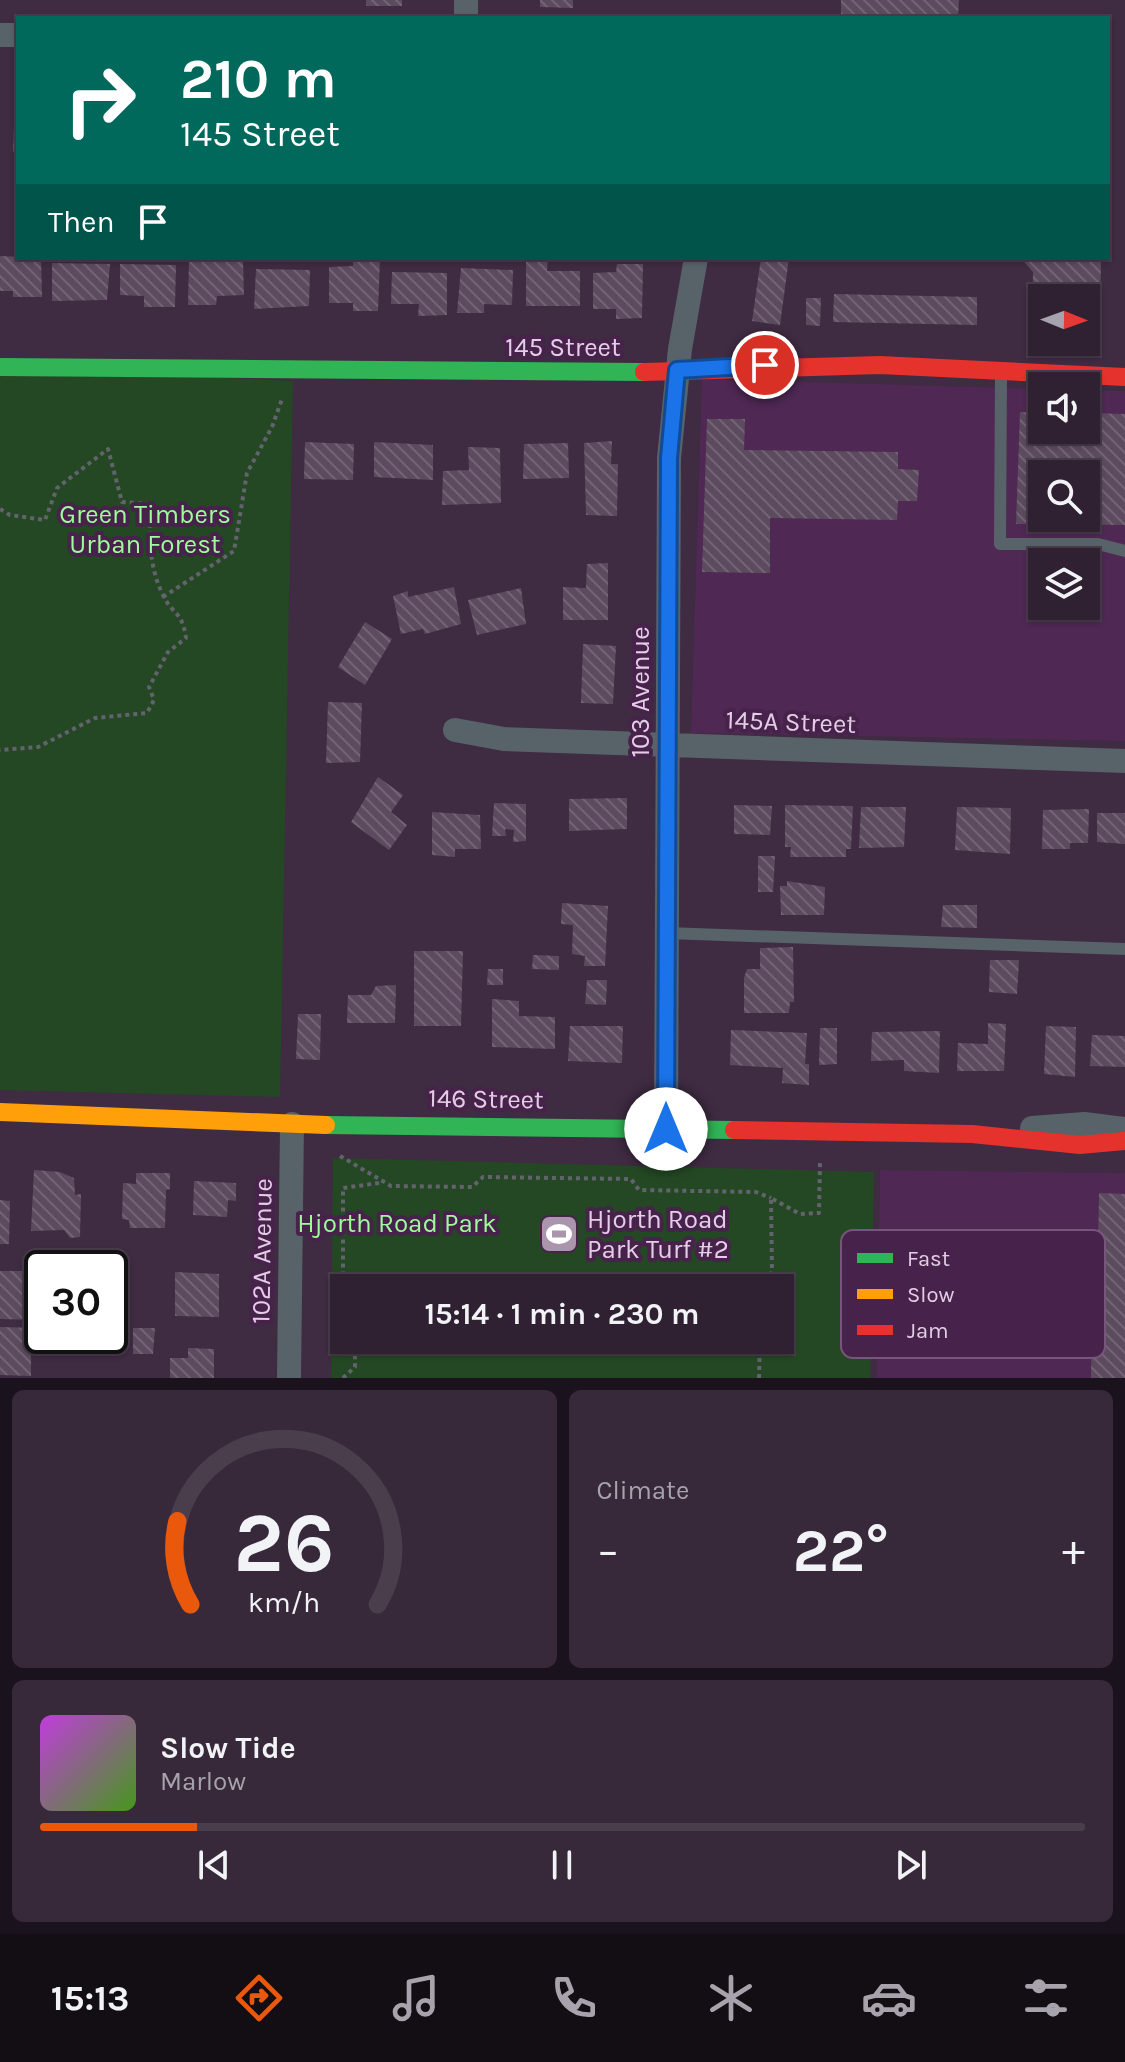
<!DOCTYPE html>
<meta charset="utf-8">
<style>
body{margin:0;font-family:Karla,sans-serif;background:#37283a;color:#f1f3f6;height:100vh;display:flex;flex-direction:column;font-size:30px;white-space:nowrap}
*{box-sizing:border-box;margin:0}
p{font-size:26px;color:#a7a3ac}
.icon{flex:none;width:44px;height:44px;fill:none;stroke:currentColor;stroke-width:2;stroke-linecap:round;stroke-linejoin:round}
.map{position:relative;height:1378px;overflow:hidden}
.side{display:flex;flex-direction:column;gap:12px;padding:12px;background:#1a121c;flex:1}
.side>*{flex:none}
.hud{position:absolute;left:16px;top:16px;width:1094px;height:244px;border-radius:0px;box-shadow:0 2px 6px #0004,0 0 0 2px #4a3e4d;background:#00695c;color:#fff;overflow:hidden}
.needle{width:52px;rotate:91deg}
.fabs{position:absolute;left:1028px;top:284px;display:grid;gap:16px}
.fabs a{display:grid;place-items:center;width:72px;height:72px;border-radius:0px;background:#2f2032;box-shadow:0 2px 6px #0004,0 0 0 2px #4a3e4d;font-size:40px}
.speed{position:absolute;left:24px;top:1250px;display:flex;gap:16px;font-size:40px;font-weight:700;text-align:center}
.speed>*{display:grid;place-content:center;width:104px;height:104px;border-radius:50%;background:#2f2032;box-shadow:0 2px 6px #0004,0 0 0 2px #4a3e4d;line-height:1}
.speed .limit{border:4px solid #111;border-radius:12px;background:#fff;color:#111}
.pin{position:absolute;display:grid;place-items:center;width:68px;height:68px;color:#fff;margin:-34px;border:4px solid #fff;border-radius:50%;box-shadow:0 2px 8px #0007}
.me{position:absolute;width:88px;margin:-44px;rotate:0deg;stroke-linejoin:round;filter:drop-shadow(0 0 6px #0008)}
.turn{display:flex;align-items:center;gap:28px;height:168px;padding:0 32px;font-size:36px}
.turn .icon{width:104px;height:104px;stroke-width:2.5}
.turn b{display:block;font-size:56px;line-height:68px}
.then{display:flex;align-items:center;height:76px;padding:0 32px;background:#0003;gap:16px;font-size:30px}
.big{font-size:60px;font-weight:700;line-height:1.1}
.side .tile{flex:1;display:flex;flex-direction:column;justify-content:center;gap:12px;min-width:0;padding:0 28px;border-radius:12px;background:#37283a}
.side .dial{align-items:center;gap:0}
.dial svg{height:208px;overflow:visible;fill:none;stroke:#4a3e4d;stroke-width:7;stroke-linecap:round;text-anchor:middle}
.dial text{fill:#f1f3f6;stroke:none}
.song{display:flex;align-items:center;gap:24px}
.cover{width:96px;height:96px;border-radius:12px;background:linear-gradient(135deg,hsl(290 70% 55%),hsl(100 70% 35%))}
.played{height:8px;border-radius:4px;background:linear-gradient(90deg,#ea580c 15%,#4a3e4d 15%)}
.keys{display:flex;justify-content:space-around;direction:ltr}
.heat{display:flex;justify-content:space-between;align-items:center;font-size:44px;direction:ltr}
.side .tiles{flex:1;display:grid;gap:12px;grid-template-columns:1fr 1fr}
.tile:last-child{grid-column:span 2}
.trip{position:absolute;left:330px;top:1274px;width:464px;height:80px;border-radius:0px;background:#2f2032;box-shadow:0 2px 6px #0004,0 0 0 2px #4a3e4d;font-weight:700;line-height:80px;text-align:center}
.tab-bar{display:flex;height:128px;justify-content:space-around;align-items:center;background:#130d14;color:#a7a3ac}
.tab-bar .icon{width:56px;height:56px}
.tab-bar .active{color:#ea580c}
.tab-bar b{font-size:36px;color:#f1f3f6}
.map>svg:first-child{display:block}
</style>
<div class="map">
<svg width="1125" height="1378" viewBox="0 0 1125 1378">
<defs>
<pattern id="building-back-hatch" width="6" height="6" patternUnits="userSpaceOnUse" patternTransform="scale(2)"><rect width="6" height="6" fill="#5c4b5e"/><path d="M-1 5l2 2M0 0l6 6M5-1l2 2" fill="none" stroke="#736475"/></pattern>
</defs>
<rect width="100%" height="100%" fill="#3f2b42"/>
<!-- built -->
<path fill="#4f2854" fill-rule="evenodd" d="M702,379L1042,389V430H1086V390L1125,391V741L691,733ZM1042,474H1086V518H1042ZM1042,562H1086V606H1042Z
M880,1170L1125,1173V1378H877Z"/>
<!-- park -->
<path fill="#244824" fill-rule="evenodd" d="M0,368L293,381L280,1097L0,1090Z
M333,1158L874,1172L870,1378H331ZM344,1288H780V1340H344Z"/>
<!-- building -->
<path fill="url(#building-back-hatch)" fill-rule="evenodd" d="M366,0H402V6H366Z
M540,0H573V8L540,7Z
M841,0H959L958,18H841Z
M15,100L18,101V152H13Z
M0,256L41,258L42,297H13V291H0Z
M526,258H548L547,271H580V306H526Z
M761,258H789L780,325L752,321Z
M1021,258H1101L1100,331L1086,330V298H1042V330L1032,329L1033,272Z
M353,259L380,260L378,311H353V303H329V267L353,266Z
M189,260L243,261L244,295L217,296L216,305H188Z
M52,263L110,264L107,300L52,301Z
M120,264L176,265L175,307H144V296L120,295Z
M617,264H643L642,318L616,319V309H593V273L616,272Z
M461,268L513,270L512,305L484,304V313H457Z
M256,269L310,270L309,306L254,309Z
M392,272L447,273V315L418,316L419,304H391Z
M834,294L977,297V325L833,322Z
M806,298H821L820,326L806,325Z
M1020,412L1042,413V430H1086V413L1125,414V525L1016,524ZM1042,474H1086V518H1042Z
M707,419H745L744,450L898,452V469L919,470L917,501H898L897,520L770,518V573L702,572Z
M612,441L611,464H618L617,516L586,515L584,443Z
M305,442L354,444L353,480L304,479Z
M374,442L433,445V480L374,477Z
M568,443L569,478L523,479L524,444Z
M468,447L500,448L501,503L442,505L443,471L469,470Z
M608,563V620H563V587L586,588L587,564Z
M454,587L461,624L425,634L423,629L401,634L393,596L408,591V597Z
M521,588L526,624L477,635L468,600Z
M365,622L392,639L365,685L338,667Z
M583,644L616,646L613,704L581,703Z
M328,702L362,703L360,762L326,763Z
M378,777L403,795L391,812L407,825L389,850L351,822Z
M627,798V829L569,831V799Z
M494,803L526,804V841L513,842L514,830L505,829L506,836H492Z
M734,805L772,806L770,835L734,834Z
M785,805L853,806L851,849H846V857H790L791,847H785Z
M861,807H906L904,847L859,848Z
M957,807L1011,808L1010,854L955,850Z
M1089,809L1088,843H1070V849H1042L1043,810Z
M432,812L480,815L481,849H455V857L432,855Z
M1097,813H1125V844L1097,842Z
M758,856H775L773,892H758Z
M787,881L825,887L824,915H781L780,886H787Z
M562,903L608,906L605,966H584L585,956L572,954L573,925L561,924Z
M943,905H977V928L941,927Z
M793,947L794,1002H790L789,1013H744V978L747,969H760V948Z
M414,951H463L461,1026H414Z
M533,955L559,956V970L532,969Z
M990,960H1019L1017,994L989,992Z
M488,969H503V985H487Z
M587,980H607L606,1005L585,1004Z
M396,985L395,1023H347L348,995H371L376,986Z
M492,999L519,1001V1016L555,1017V1049L492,1047Z
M298,1014H321L320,1060L296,1059Z
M988,1023L1006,1024L1004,1071H957L958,1043L988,1044Z
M570,1026H623L622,1063L568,1061Z
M1046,1026L1076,1027L1075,1077L1044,1074Z
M820,1028H837V1064L819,1065Z
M731,1030L807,1033L805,1064H809V1085L782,1083L783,1068L730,1065Z
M940,1031L939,1073L904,1071V1060L871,1061L872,1032Z
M1092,1035L1125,1036V1067L1090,1066Z
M34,1170L60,1172L74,1178L75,1195L81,1194L80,1237L70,1238L64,1230L31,1231Z
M136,1173H170V1189L166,1190L165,1228H130L129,1220L122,1219L123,1183L136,1184Z
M194,1181L236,1183V1201L228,1200L227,1217L193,1215Z
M1099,1193L1125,1194V1378H1091L1092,1306H1097Z
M0,1200L10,1201L9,1244H0Z
M0,1271H31L30,1299L40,1300L39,1320L0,1319Z
M175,1272L219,1274V1317L175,1316Z
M0,1327L40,1328V1349H31V1376L0,1375Z
M133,1328H155L153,1354H133Z
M188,1348L214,1349V1378H170V1358H188Z"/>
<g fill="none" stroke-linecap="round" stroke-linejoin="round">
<!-- path -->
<path stroke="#62636c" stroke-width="4" stroke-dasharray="4 4" stroke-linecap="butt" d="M0,509L10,515L45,520L57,488L108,449L122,502L150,504C150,536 148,565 163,595C173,616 182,610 186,638L168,652L149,687L154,700L147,713L95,718L38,747L0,750
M163,597L234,551L247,473L272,427L282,399
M340,1156L391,1186L472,1187L483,1177L631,1179L639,1190L756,1192L771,1198
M354,1288L343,1273V1188L379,1183
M760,1288L772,1272L771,1198L800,1214L819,1213L820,1162
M343,1378L355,1367V1340
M759,1378L760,1340"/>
<!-- lane -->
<path stroke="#586269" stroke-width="12" d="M1001,374L1000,544H1098L1125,551
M667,933L1125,949"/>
<!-- street -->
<path stroke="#586269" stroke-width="24" d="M466,18V0
M0,35H18
M455,730L504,739L1125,761
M1032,1128L1084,1124L1125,1129
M666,1129L669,458L680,349L696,258
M289,1378L292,1124"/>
<!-- fast -->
<path stroke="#30b455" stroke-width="18" d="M0,367L644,372
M326,1125L734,1130"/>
<!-- slow -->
<path stroke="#ff9f0a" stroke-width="18" d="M0,1112L326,1125"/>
<!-- jam -->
<path stroke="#e5322d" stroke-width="18" d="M644,372L880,365L1125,377
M734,1130L972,1134L1080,1145L1125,1141"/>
</g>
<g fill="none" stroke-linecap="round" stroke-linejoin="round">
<defs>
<path id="route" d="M666,1129L669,458L677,370L765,365"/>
</defs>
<!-- route casing -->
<use href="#route" stroke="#114b97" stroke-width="20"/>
<!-- route -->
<use href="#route" stroke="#1a73e8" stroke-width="14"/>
</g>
<!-- icons -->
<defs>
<symbol id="stadium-square" viewBox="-11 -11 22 22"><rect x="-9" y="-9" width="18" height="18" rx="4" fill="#aa95ad" stroke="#47224b"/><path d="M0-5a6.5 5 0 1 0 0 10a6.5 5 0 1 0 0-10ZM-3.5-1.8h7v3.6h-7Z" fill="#fff"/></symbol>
</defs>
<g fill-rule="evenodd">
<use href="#stadium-square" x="537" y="1212" width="44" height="44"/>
</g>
<g text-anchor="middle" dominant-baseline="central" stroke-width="8" stroke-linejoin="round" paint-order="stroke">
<!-- street labels -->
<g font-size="26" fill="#e4cee7" stroke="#47224b">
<text x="563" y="347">145 Street</text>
<text transform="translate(640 692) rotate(-90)">103 Avenue</text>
<text transform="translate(791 722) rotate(2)">145A Street</text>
<text transform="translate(486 1099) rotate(1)">146 Street</text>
<text transform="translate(262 1251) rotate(-89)">102A Avenue</text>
</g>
<!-- park labels -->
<g font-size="26" fill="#9ffc9b" stroke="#47224b">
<text x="145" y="514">Green Timbers<tspan x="145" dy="30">Urban Forest</tspan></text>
<text x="397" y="1223">Hjorth Road Park</text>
</g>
<!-- poi labels -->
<g font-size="26" fill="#e4cee7" stroke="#47224b" text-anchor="start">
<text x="587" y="1219">Hjorth Road<tspan x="587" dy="30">Park Turf #2</tspan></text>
</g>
</g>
<!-- legend -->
<rect x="841" y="1230" width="264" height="128" rx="12" fill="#47224b" stroke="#76567a" stroke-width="2"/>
<rect x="857" y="1253" width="36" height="10" fill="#30b455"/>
<rect x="857" y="1289" width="36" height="10" fill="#ff9f0a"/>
<rect x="857" y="1325" width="36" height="10" fill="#e5322d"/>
<g font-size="22" fill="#e4cee7">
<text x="907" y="1266">Fast</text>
<text x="907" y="1302">Slow</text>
<text x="907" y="1338">Jam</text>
</g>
</svg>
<div class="fabs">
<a><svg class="needle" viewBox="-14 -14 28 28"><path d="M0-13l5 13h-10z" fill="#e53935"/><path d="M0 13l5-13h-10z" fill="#a7a3ac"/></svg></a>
<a><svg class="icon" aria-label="sound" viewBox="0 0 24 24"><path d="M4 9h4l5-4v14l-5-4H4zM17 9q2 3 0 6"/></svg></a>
<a><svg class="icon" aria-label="search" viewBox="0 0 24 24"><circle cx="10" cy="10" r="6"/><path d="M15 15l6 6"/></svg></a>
<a><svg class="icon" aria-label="layers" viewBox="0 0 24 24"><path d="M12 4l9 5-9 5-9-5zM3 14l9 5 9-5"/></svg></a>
</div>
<div class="speed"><div class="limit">30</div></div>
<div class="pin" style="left:765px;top:365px;background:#d93025"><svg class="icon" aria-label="arrive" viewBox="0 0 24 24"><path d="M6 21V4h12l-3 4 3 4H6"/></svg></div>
<svg class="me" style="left:666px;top:1129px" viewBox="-20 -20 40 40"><circle r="19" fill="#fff"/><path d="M0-13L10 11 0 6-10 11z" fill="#1a73e8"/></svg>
<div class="trip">15:14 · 1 min · 230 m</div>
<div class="hud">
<div class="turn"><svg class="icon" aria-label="right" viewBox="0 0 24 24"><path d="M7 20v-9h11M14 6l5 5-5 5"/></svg><div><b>210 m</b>145 Street</div></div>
<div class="then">Then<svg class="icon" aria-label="arrive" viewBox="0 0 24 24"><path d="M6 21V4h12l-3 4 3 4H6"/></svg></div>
</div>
</div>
<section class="side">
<div class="tiles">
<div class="tile dial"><svg viewBox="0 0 100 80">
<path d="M14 69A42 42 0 1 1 86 69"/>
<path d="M14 69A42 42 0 0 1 9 37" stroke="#ea580c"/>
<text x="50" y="56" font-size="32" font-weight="700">26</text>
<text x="50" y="72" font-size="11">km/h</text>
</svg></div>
<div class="tile"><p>Climate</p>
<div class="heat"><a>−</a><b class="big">22°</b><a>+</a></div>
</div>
<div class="tile">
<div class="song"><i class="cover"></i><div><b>Slow Tide</b><p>Marlow</p></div></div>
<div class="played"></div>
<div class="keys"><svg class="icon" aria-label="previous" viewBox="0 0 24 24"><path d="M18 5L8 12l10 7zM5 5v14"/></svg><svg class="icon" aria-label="pause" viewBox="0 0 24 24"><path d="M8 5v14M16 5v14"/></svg><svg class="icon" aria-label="next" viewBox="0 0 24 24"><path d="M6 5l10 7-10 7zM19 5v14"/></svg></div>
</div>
</div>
</section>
<nav class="tab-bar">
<b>15:13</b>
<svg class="icon active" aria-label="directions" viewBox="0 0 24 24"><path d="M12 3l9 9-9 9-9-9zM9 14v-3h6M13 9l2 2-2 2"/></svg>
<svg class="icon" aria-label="music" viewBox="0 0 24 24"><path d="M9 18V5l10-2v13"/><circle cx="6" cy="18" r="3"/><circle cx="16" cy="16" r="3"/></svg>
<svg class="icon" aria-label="phone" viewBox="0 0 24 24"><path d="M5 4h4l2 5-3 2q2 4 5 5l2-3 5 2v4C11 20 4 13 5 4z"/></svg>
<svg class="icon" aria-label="climate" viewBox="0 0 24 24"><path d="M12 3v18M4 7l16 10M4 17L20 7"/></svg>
<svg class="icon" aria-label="car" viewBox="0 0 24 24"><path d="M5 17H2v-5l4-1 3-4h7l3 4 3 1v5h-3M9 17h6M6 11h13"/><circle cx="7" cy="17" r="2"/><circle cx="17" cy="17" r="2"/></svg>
<svg class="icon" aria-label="filters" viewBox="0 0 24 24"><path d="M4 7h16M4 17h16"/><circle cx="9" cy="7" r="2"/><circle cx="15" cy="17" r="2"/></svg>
</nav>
